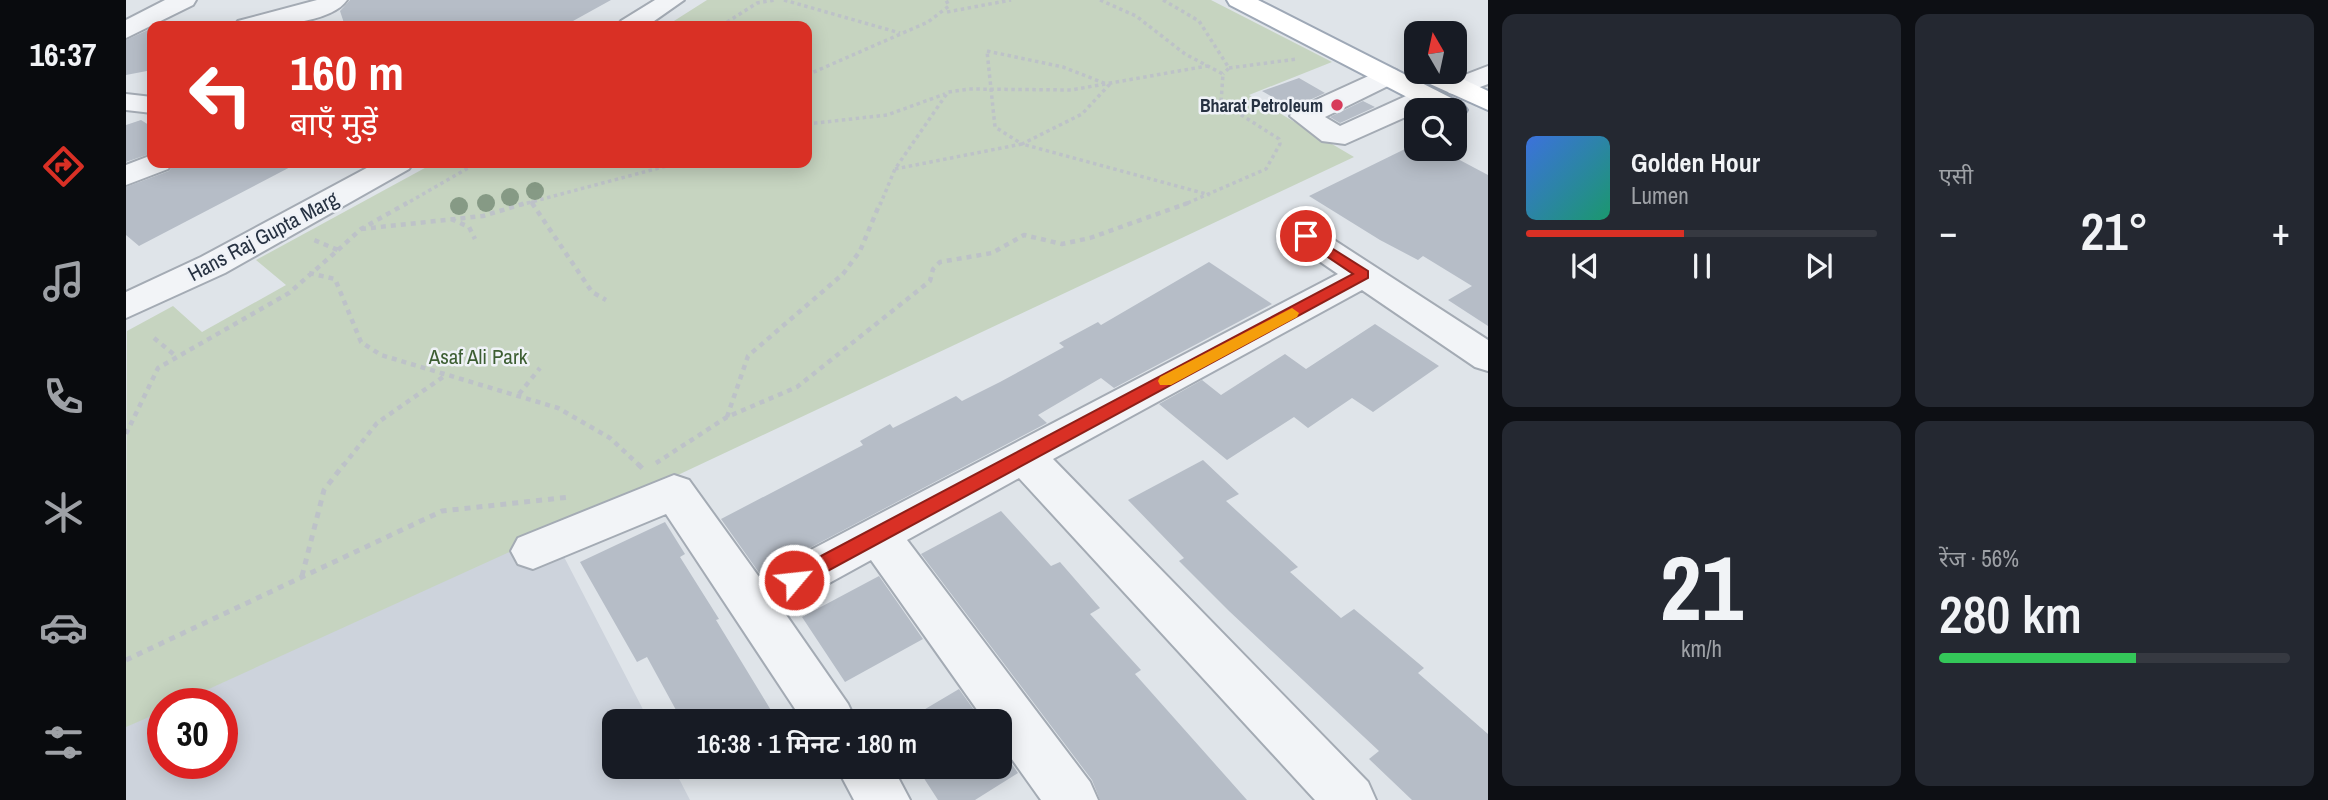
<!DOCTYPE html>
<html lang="hi">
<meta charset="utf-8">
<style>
body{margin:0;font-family:"Archivo Narrow","Noto Sans Devanagari",sans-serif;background:#242831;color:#f1f3f6;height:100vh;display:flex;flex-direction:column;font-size:26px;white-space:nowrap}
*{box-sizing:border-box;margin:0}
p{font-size:23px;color:#9ea1a6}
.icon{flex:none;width:38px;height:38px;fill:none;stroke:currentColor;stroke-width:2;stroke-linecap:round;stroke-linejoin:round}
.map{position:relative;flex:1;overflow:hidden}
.panel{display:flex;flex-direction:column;gap:14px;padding:14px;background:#0d0f14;width:840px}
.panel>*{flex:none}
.hud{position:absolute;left:21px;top:21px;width:665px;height:147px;border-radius:14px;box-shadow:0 4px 18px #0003;background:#d93025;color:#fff;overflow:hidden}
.needle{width:46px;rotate:351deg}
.buttons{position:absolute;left:1278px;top:21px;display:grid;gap:14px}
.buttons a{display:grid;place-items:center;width:63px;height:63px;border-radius:14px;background:#171b24;box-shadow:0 4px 18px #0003;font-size:35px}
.speed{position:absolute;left:21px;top:688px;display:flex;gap:14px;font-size:35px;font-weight:700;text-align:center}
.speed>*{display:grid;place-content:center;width:91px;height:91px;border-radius:50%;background:#171b24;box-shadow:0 4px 18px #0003;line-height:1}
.speed .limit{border:10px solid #d22;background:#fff;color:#111}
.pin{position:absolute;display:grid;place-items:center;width:60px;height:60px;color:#fff;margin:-30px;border:4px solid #fff;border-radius:50%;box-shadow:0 2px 7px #0007}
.me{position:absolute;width:77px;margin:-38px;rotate:62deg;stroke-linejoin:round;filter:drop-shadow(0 0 5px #0008)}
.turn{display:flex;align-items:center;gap:24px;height:147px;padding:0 28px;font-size:32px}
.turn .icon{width:91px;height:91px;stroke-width:2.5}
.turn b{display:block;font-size:49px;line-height:60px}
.big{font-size:52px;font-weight:600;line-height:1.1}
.panel .card{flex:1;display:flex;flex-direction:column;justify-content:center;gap:10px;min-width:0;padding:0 24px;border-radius:14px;background:#242831}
.panel .dial{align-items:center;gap:0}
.dial b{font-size:91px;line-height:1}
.song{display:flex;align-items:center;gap:21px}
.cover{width:84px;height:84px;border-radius:10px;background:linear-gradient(135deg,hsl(220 70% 55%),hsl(160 70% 35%))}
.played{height:7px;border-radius:4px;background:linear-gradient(90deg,#d93025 45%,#363941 45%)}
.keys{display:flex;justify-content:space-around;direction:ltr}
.heat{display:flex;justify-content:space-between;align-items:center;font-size:38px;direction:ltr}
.charge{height:10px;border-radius:5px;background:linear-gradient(90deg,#34c759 56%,#363941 0)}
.panel .tiles{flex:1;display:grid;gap:14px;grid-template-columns:repeat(2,1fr)}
.trip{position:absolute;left:476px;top:709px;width:410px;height:70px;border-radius:14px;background:#171b24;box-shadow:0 4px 18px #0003;font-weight:600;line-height:70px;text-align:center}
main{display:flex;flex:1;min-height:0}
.tabs{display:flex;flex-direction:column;width:126px;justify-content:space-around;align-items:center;background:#090b0e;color:#9ea1a6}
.tabs .icon{width:49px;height:49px}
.tabs .on{color:#d93025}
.tabs b{font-size:32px;color:#f1f3f6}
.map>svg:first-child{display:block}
</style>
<main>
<nav class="tabs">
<b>16:37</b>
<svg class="icon on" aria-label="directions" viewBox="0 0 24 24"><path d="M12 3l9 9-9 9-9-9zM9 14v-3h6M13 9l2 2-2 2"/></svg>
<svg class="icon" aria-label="music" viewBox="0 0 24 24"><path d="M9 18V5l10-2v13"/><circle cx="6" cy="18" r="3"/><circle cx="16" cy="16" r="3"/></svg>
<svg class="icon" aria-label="phone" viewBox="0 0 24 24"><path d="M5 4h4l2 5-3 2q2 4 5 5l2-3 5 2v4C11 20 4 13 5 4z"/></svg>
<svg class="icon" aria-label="climate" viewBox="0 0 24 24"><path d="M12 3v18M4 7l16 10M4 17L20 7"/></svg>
<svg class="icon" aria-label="car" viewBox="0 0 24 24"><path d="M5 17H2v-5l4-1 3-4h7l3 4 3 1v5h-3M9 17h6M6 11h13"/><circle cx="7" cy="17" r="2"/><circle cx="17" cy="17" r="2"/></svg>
<svg class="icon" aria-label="filters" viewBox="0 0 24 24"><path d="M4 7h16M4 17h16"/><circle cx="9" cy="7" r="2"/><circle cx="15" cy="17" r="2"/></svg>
</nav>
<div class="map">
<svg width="1362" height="800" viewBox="0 0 1362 800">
<rect width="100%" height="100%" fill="#dfe4e9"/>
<!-- built -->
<path fill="#cdd3dc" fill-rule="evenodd" d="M422,526L523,721H488V766L547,767L564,800H0V715ZM37,704H96V763H37Z"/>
<!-- green -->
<path fill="#c6d4c0" d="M581,0H1085L1206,62L1123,95L1228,157L537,482L52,703L37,704V711L0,727L1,331L47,306L76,332L160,285L130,260L308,163H681V26H540Z"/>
<!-- building -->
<path fill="#b6bdc7" d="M224,0H485L438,26H219L214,11Z
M24,29L26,30V70L0,75V40Z
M1173,78L1199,93L1166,108L1136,91Z
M1237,101L1249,107L1214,123L1204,117Z
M15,120L26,127V153L0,162V125Z
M1279,149H1313L1362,175V326L1322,300L1346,286L1297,256L1292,260L1254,240L1183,196Z
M49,163H172L13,246L0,235V187L43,171Z
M1083,262L1146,304L988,388L975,378L912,415L921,423L634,574L595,519L737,445L734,441L764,424L767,428L830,396L836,401L874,382L938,347L933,343L972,322L975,325Z
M1249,324L1313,366L1247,412L1226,398L1182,428L1168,417L1101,460L1033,404L1076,380L1095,395L1159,354L1180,369Z
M1077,460L1113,494L1100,501L1172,567L1164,572L1215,618L1228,609L1298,668L1292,673L1362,734V800H1286L1243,759L1253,751L1103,611L1053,561L1058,558L1002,500Z
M875,511L925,566L934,562L974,608L964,614L1015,670L1009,674L1121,800H974L966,780L795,554Z
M539,522L559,554L554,557L593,619L590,620L646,712L630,721H556L521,657L511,662L454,562Z
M753,576L797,639L719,682L676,617Z
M833,689L856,721H779Z
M873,746L892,773L849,800H812L790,766H873Z"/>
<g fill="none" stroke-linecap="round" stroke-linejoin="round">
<defs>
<path id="minor" d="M39,0H70L67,5L0,38V20Z
M191,0H221C204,25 136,27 108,26L112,21Z
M529,0H558L521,26H491L495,21Z
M1362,66V84L1333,95L1323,93L1319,87L1323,81Z
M1260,68L1270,70L1274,76L1270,82L1199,117L1214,126L1291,91L1301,89L1311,91L1315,97L1311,103L1219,144L1196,141L1164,116L1168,110Z
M0,94L26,97V113L0,110Z
M26,155V163H46L42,169L0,185V165Z
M250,163H287L283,169L99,273L0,318V292L75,257Z
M1179,226L1191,229L1362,340V371L1349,367L1236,290L927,459L1242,782L1250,800H1189L893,478L781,540L964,782L972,800H915L873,741V721H859L745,560L656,609L722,704L730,721H677L540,514L407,569L392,564L385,551L392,538L548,475L563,480L633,577L1212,274L1167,243L1163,236L1167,229Z
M710,766H766L784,800H728Z"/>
<path id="major" d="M1101,0H1132L1337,104L1341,110L1337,116L1328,118V110H1306L1104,5Z
M1322,72L1362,91V110L1293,79L1289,73Z"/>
</defs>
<!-- minor casing -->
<use href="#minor" stroke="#a4abb4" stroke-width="4"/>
<!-- major casing -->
<use href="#major" stroke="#9ea8b6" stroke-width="4"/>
<!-- path-far2 -->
<path stroke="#bdc2c8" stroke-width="3.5" stroke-dasharray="3.5 3.5" stroke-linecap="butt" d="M658,0L774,33
M974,0L1010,16L1059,54L1097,74L1095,102L1153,139L1154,144L1140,169L1057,205
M1037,0L1073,21L1103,68L1097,74
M821,12L885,0
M595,26L631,3L649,0
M861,51L937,67L983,85L956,114L896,144L869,127Z
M1103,68L1171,59
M681,75L802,22L823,6L820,0
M681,124L761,115L819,94
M769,169L896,144L1084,195
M405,201L408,205
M278,205L351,163
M394,205L552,163
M754,205L769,169L822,92L843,89L945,90L1081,66"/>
<!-- path-far1 -->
<path stroke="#bdc2c8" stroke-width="4.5" stroke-dasharray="5 5" stroke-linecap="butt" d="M406,203L466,292L480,300
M325,219L343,227L349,239
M235,229L357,216L400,203
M212,250L235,229L281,203
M183,273L209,279L235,342L255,355L432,408L484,438L514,466
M28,338L51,357
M393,394L414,368
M601,417L622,356L717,274L734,251L754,203
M0,434L32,368L163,293L212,250L188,240
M530,463L601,417L671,387L804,281L807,269L814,262L866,253L898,235L936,244L964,238L1062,203
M217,466L251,423L317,377"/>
<!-- path -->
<path stroke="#bdc2c8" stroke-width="5" stroke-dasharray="6 6" stroke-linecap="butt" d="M512,464L519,471
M176,576L198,490L218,464
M0,660L316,511L444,497"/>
<!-- minor -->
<use href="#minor" fill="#f2f4f7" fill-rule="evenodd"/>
<!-- major -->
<use href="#major" fill="#fff" fill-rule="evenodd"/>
</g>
<!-- trees -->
<g fill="#869a85">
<circle cx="409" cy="191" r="9"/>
<circle cx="384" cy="197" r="9"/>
<circle cx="360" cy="203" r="9"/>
<circle cx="333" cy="206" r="9"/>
</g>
<!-- route -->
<path fill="#d93025" stroke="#8d1f18" stroke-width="2" d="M1180,232L1242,271V278L674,586H661L659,580L661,574L1227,274L1175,239V233Z"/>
<!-- slow -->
<path fill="#f59e0b" d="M1166,308L1173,313L1171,317L1045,385H1034L1032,381L1034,377Z"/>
<!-- markers -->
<circle fill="#d73b5a" stroke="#eff2f7" stroke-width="2.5" cx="1211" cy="105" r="7"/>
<g text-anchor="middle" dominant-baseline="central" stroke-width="5" stroke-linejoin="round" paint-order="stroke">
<!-- far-poi labels -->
<g font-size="18" font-weight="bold" fill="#273242" stroke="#eff2f7" text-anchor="end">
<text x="1197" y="105">Bharat Petroleum</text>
</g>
<!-- street labels -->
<g font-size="21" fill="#273242" stroke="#eff2f7">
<text transform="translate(137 236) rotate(-28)">Hans Raj Gupta Marg</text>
</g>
<!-- park labels -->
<g font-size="21" fill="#3d5e33" stroke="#eff2f7">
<text x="352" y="356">Asaf Ali Park</text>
</g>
</g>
</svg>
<div class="buttons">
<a><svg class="needle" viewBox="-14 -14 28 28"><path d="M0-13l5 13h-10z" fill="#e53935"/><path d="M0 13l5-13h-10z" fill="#9ea1a6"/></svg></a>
<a><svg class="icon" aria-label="search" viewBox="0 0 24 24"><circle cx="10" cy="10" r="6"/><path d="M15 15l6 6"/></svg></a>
</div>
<div class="speed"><div class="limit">30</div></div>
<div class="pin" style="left:1180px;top:236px;background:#d93025"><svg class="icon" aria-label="arrive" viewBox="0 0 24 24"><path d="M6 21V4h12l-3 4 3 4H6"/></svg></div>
<svg class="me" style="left:668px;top:580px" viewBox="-20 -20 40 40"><circle r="17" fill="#d93025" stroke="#fff" stroke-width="3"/><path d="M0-11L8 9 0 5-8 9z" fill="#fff"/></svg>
<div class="trip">16:38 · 1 मिनट · 180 m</div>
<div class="hud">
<div class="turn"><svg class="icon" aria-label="left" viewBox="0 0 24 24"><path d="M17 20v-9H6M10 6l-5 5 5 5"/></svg><div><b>160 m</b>बाएँ मुड़ें</div></div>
</div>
</div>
<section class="panel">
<div class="tiles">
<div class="card">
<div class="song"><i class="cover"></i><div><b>Golden Hour</b><p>Lumen</p></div></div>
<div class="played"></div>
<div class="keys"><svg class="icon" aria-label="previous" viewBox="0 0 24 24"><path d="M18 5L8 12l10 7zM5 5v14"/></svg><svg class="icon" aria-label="pause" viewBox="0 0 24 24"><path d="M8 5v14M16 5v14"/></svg><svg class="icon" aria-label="next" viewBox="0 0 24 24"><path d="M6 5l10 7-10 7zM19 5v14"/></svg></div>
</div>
<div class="card"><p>एसी</p>
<div class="heat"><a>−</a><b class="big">21°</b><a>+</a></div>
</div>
<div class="card dial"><b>21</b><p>km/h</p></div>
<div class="card"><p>रेंज · 56%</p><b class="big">280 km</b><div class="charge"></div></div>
</div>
</section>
</main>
